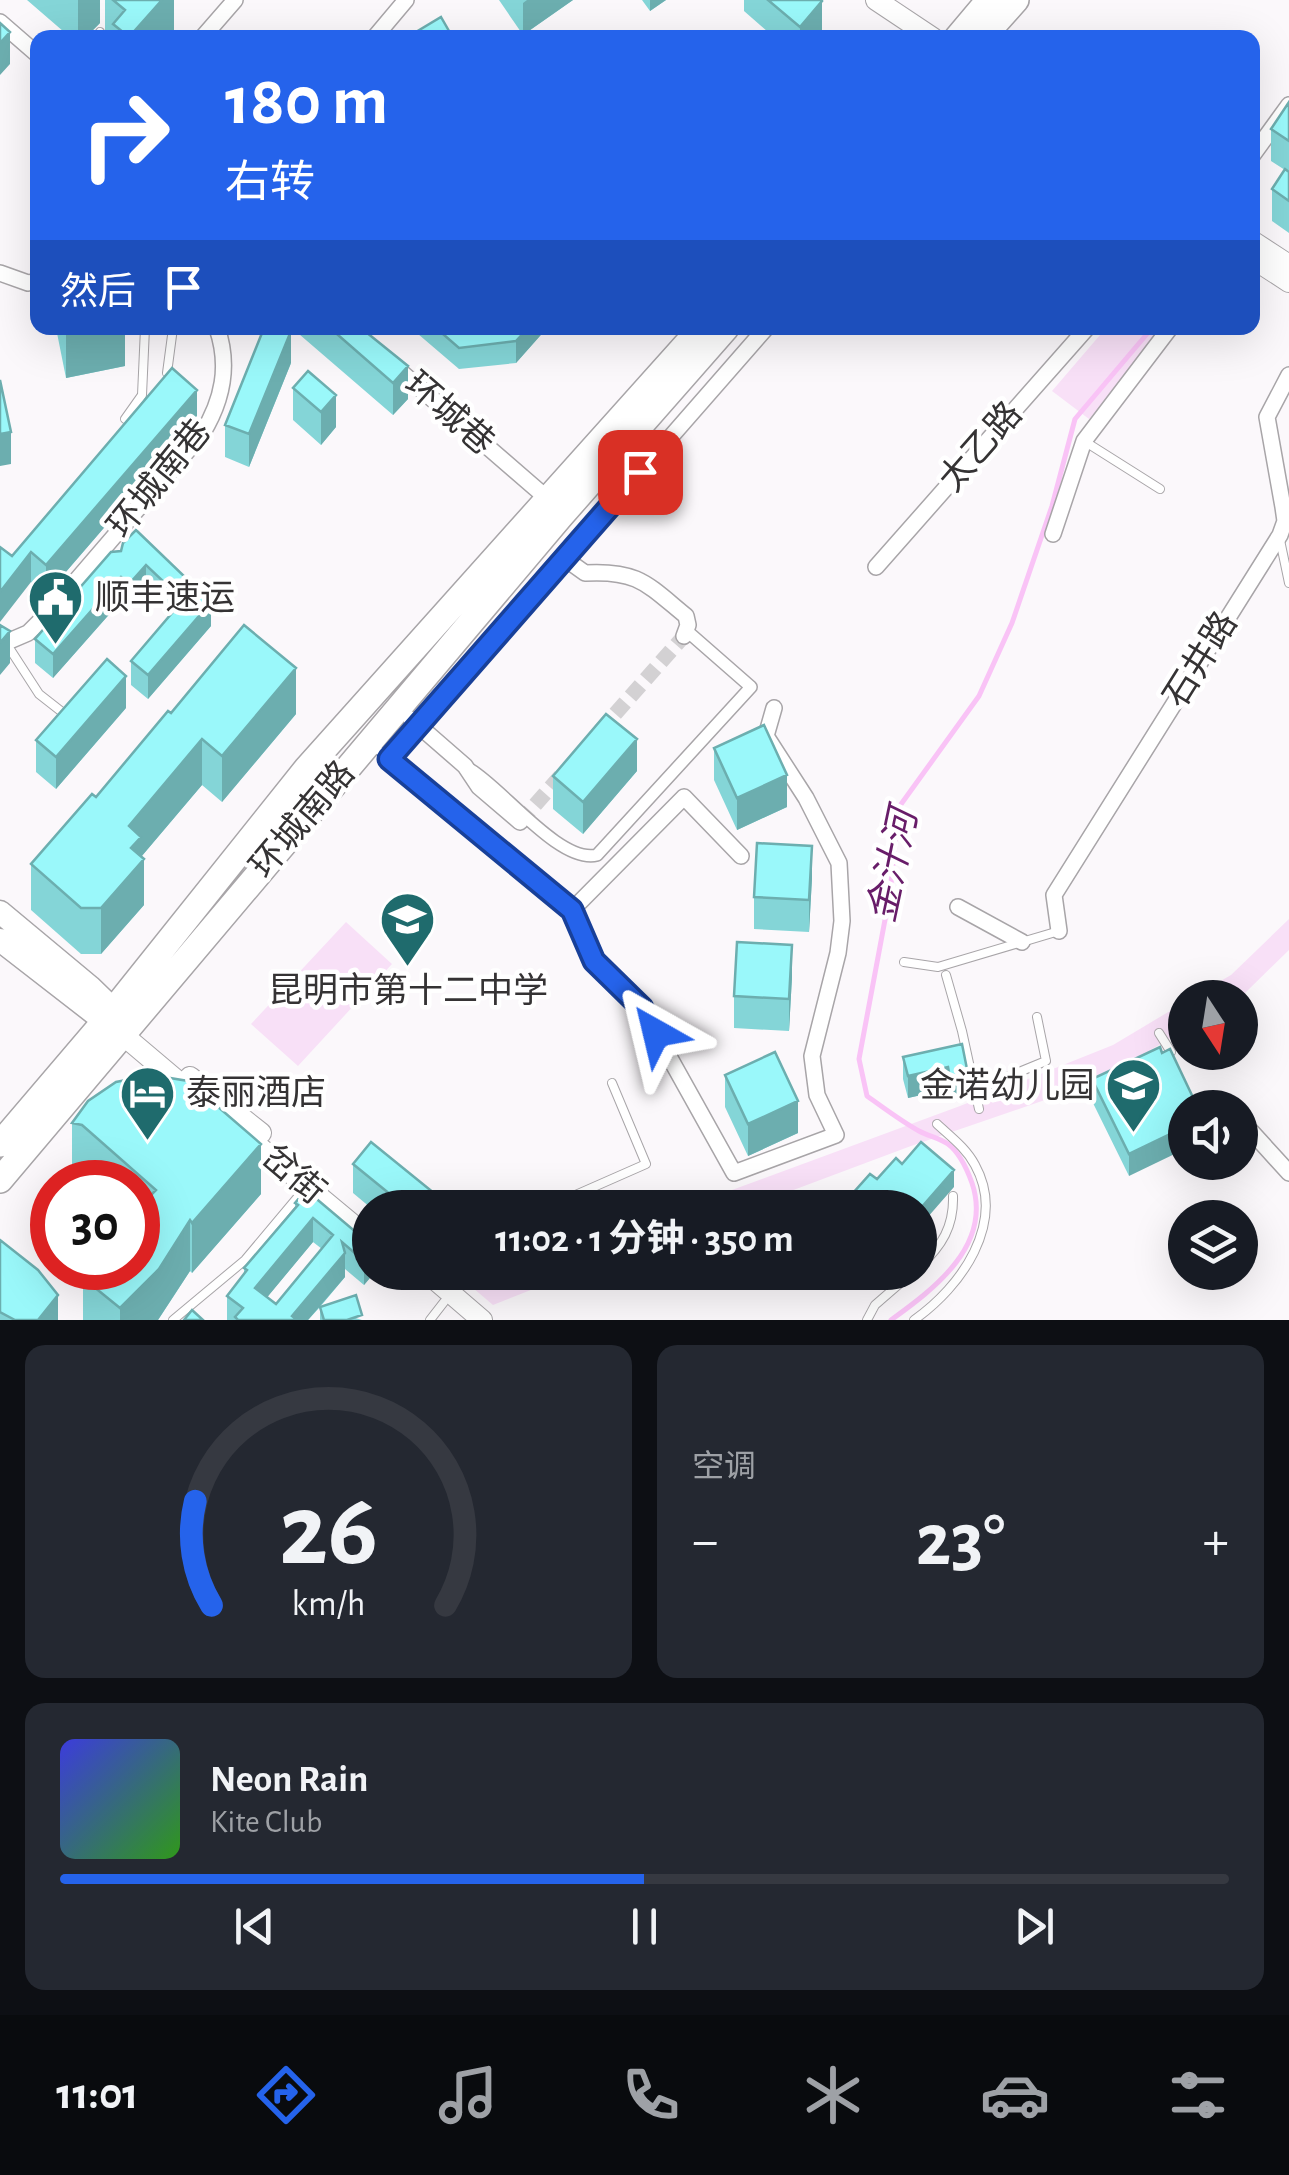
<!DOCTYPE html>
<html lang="zh">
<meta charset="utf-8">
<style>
body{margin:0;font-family:"Alegreya Sans","Noto Sans SC",sans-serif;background:#242831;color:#f1f3f6;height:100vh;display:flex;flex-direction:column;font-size:38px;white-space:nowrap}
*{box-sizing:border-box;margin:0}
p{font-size:32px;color:#9ea1a6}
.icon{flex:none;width:55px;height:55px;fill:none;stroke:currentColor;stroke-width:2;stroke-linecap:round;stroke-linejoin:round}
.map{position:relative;height:1320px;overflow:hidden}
.details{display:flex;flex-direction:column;gap:25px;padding:25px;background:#0d0f14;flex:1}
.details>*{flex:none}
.banner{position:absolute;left:30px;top:30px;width:1230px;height:305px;border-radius:20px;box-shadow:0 10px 40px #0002;background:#2563eb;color:#fff;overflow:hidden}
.needle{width:65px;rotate:168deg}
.fabs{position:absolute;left:1168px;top:980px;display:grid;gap:20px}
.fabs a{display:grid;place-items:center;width:90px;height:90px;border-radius:50%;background:#171b24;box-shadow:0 10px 40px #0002;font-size:50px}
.speed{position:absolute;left:30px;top:1160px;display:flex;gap:20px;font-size:50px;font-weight:700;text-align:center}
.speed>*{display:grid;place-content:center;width:130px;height:130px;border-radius:50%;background:#171b24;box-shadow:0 10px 40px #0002;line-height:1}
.speed .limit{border:15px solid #d22;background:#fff;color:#111}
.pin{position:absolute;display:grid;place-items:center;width:85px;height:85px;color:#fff;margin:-42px;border-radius:20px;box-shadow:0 5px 15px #0006}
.me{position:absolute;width:110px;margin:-55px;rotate:323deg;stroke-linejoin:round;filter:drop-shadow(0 0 8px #0008)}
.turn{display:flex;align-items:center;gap:35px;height:210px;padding:0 30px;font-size:45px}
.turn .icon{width:130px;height:130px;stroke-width:2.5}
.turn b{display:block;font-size:70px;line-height:85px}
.then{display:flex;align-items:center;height:95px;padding:0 30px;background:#0003;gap:20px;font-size:38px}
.big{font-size:75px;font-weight:700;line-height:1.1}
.details .tile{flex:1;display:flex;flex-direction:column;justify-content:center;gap:15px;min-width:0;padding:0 35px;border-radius:20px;background:#242831}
.details .dial{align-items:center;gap:0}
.dial svg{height:260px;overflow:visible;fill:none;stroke:#363941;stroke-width:7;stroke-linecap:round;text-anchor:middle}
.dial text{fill:#f1f3f6;stroke:none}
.song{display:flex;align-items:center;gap:30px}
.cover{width:120px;height:120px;border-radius:15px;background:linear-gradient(135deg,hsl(240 70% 55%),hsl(110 70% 35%))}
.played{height:10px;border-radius:5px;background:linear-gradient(90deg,#2563eb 50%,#363941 50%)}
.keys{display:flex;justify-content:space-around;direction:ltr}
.heat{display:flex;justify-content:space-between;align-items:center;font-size:55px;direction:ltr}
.details .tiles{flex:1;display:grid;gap:25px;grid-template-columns:1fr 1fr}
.tile:last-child{grid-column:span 2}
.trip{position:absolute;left:352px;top:1190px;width:585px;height:100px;border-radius:50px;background:#171b24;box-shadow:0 10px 40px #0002;font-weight:700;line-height:100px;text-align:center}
.dock{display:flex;height:160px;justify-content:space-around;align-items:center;background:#090b0e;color:#9ea1a6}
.dock .icon{width:70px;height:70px}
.dock .current{color:#2563eb}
.dock b{font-size:45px;color:#f1f3f6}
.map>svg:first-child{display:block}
</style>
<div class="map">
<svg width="1289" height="1320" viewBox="0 0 1289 1320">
<rect width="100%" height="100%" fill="#fbf8fb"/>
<!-- green -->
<path fill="#f8e0f7" d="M1106,328H1164L1132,371L1089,419L1052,391Z
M1289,919V950L1245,993L1237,997H1193L1231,975Z
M346,922L392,964L298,1066L251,1024Z
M1185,1002V1029L1126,1065L1068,1092L911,1146L748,1207L683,1208L960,1106L1113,1045Z
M504,1273V1272L574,1273L493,1305L473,1288Z"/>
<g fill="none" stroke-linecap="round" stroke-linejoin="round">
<!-- stream -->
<path stroke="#f9c3f6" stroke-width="5" d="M891,1320C934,1289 993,1245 972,1183C967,1169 960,1153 948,1144C940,1138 928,1136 919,1131C901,1121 884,1108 867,1096L859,1059L890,893L899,807L979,696L1012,623L1052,506L1075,419L1152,328"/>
<!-- minor-tunnel -->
<path stroke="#d3d1d3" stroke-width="15" stroke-dasharray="15 8" stroke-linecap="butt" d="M600,731L684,636
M520,822L565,771"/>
<defs>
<path id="service" d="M96,38L100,32
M167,373L173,328
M125,419L142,395L145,328
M1084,441L1160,489
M1280,540L1289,583
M6,643L39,694L62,712
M372,745L572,910
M904,962L938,967L1059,931
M946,975L962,1031L979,1109
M1159,1033L1171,1052
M975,1090L1046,1061L1037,1017
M546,1208L646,1164L612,1083
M920,1266C942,1246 954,1226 953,1196
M173,1320L245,1260L307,1186
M430,1320L444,1302
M867,1320L875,1305L913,1272
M914,1320C961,1287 1007,1223 975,1165C966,1148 951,1137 937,1124"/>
<path id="pedestrian" d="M471,770C503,789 560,864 597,855L751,687L687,631"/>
<path id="minor" d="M0,22L38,55
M202,38L235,0
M374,38L406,0
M1252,156L1289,105
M0,273L28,283L38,281
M393,365L549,500
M1053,534L1084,441L1170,328
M564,558L585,573C638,570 647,584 686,616L688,625L684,636
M876,567L1087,328
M0,645L28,633L50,611L202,434C223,400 230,366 217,328
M411,719L465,766L479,787L520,822
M389,759L766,328
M741,856L684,797L572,910L594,961L642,1008L734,1173L836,1135L817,1095L812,1056L838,953L842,921L839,863L806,798L766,736L774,708
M958,907L1022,942
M1059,931L1054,895L1280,535L1285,521L1283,507L1267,417L1289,375
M1250,1130L1289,1173"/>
<path id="tertiary" d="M876,0L933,38
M1252,241L1289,265
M1252,258L1289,282
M123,1035L194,1095
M190,1077L261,1133
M240,1131L370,1239
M426,1272L482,1320"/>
<path id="secondary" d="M0,912L90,987L124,1020
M0,940L116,1030"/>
<path id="primary" d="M957,38L989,0
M982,38L1016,0
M0,1144L104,1022L307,768L701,328
M0,1180L560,517L726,328"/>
</defs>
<!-- service casing -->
<use href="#service" stroke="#a8a5a8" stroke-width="10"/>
<!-- pedestrian casing -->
<use href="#pedestrian" stroke="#a8a5a8" stroke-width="14"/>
<!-- minor casing -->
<use href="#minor" stroke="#a8a5a8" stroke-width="18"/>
<!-- tertiary casing -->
<use href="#tertiary" stroke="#a8a5a8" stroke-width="22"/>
<!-- secondary casing -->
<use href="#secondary" stroke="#a8a5a8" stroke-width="25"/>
<!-- primary casing -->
<use href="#primary" stroke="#a8a5a8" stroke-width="28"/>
<!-- service -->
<use href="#service" stroke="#fff" stroke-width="8"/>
<!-- pedestrian -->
<use href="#pedestrian" stroke="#fff" stroke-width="11"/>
<!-- minor -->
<use href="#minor" stroke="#fff" stroke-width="15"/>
<!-- tertiary -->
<use href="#tertiary" stroke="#fff" stroke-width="20"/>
<!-- secondary -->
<use href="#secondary" stroke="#fff" stroke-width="22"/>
<!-- primary -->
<use href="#primary" stroke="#fff" stroke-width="25"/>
</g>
<!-- wall -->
<path fill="#84d5d7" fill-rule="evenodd" d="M27,0H100V23L85,38H71Z
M105,0H174V38H105Z
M499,0H573L523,35Z
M642,0H666L650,11Z
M744,0H821L822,33L818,38H775L744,11Z
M1289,102V233L1272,221V189L1285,170L1271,161V129Z
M56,328H125V366L66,378Z
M292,328H361L408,399L393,415Z
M411,328H547L516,363L459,369Z
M291,363L249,467L225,457V425Z
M293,388L336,395V427L321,445L293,420Z
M197,420L46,595L31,582L12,556Z
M123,543L211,626L148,699L131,685V661L172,613L146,589L129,608L121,601L53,678L35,663V639L121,551Z
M126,708L56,789L36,772V740Z
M171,713L296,714L222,802L202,785L141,857L144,905L101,954H81L31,910V864L96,797Z
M714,748L787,807L737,830L714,780Z
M637,771L583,834L553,809V776Z
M812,878L809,932L754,929V897Z
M792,977L789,1031L734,1028V996Z
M962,1044L968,1096L950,1100L948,1089L908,1098L903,1079V1057Z
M1160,1047L1129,1176L1092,1101V1079Z
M725,1075L798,1133L748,1156L725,1107Z
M88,1101L261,1194L192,1273L190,1271L158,1320H83V1278L138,1268V1182H90L82,1175L72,1173V1123Z
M353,1164L445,1207L446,1208H371L353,1193Z
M295,1203L370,1244V1272H375L364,1285L345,1269V1277L320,1307L362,1320H320V1307L308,1320H227V1296L244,1274V1268L295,1209ZM313,1242L322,1249L276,1304L267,1297Z
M0,1240L58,1320H0Z
M452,1272H485V1279L467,1285Z"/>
<!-- shaded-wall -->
<path fill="#6caeaf" d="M78,0H100V23L85,38H78Z
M162,0H174V38H129Z
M527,0H573L523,35V3Z
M650,0H666L650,11Z
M822,1V33L818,38H800V27Z
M10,32V64L0,75V43Z
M66,328H125V366L66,378Z
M528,328H547L516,363V341Z
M291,331V363L249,467V434Z
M408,366V399L393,415V383Z
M197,390V420L46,595V565Z
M336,395V427L321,445V412Z
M11,432V464L0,466V434Z
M31,552V582L0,622V592Z
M146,565V589L129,608V584Z
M121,577V601L53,678V654Z
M211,602V626L148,699V675Z
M10,631V663L0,675V643Z
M296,668V714L222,802V756Z
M126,676V708L56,789V757Z
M202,739V785L141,857L144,859V905L101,954V908L129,826Z
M637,739V771L583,834V802Z
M787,775V807L737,830V798Z
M812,846V878L809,932V900Z
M792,945V977L789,1031V999Z
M948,1067V1089L908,1098V1076Z
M968,1074V1096L950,1100V1078Z
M798,1101V1133L748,1156V1124Z
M1185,1127V1149L1129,1176V1154Z
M261,1144V1194L192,1273V1223Z
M954,1170V1187L920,1226V1209Z
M313,1218V1242L255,1312V1288Z
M190,1220V1271L158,1320H120V1308Z
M345,1253V1277L308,1320H292V1316Z
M370,1254V1272H375L364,1285V1261Z
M467,1272H485V1279L467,1285Z
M58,1295V1320H38Z"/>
<!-- building -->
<path fill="#9af8fa" stroke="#6caeaf" stroke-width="2.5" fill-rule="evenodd" d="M113,0H162L129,37L113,24L125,10Z
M768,0H821L822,1L800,27Z
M441,17L453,38H406Z
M0,23L10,32L0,43Z
M1289,102V141L1271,129Z
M1285,169L1289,172V201L1272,189Z
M264,328H283L291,331L249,434L225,425Z
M330,328H361L408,366L393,383Z
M436,328H528L516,341L459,348Z
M172,368L197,390L46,565L31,552L0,592V547L12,556Z
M308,371L336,395L321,412L293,388Z
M0,380L11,432L0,434Z
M136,530L211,602L148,675L131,661L183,600L146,565L129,584L121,577L53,654L35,639L111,552L121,551L123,543Z
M0,625L10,631L0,643Z
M244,625L296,668L222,756L202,739L129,826L141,837L131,848L144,859L101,908H81L31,864L92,794L96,797L168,711L171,713Z
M107,659L126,676L56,757L36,740Z
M606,714L637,739L583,802L553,776Z
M764,725L787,775L737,798L714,748Z
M757,843L812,846L809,900L754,897Z
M737,942L792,945L789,999L734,996Z
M962,1044L968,1074L950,1078L948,1067L908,1076L903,1057Z
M1160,1047L1162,1053L1170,1049L1198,1108H1185V1127L1129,1154L1092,1079Z
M775,1052L798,1101L748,1124L725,1075Z
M152,1075L188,1081L261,1144L192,1223L190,1220L159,1269L120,1308L83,1278L90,1268H138V1208L156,1190L82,1125L72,1123L88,1101L116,1082Z
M371,1142L445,1202L443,1205L446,1208H407L353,1164Z
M921,1142L954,1170L920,1209V1208H851L845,1202L870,1174L877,1179L896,1158L902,1164Z
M306,1190L370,1244V1254L364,1261L342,1242L345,1253L292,1316L297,1320H238L235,1317L243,1308L227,1296L247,1270L244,1268L298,1205L295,1203ZM313,1218L333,1235L276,1304L255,1288Z
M0,1240L38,1270L58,1295L38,1320H15L0,1312Z
M356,1295L362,1315L347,1320H324L320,1307Z
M192,1310L203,1320H184Z"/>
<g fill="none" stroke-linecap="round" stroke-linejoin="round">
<defs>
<path id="route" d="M640,472L389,759L572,910L594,961L642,1008L656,1033"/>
</defs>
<!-- route casing -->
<use href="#route" stroke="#184099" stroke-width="25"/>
<!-- route -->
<use href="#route" stroke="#2563eb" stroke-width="18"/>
</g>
<!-- icons -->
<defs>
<symbol id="civic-pin" viewBox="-11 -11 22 30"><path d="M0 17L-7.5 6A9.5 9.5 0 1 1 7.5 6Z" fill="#1f6b6d" stroke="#fff"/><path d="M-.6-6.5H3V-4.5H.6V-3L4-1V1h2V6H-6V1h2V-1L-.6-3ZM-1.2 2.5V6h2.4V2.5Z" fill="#fff"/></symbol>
<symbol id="school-pin" viewBox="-11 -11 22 30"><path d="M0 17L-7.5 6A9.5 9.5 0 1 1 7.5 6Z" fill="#1f6b6d" stroke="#fff"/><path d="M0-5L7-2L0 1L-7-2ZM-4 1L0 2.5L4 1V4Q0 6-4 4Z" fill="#fff"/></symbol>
<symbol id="hotel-pin" viewBox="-11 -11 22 30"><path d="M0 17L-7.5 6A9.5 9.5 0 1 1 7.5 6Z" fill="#1f6b6d" stroke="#fff"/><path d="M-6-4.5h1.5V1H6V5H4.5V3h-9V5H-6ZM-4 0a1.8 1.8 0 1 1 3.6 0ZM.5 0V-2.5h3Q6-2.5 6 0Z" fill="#fff"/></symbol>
</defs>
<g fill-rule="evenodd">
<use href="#civic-pin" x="24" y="566" width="63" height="86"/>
<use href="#school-pin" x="376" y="888" width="63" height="86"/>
<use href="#school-pin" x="1102" y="1054" width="63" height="86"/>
<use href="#hotel-pin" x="116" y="1062" width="63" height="86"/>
</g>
<g text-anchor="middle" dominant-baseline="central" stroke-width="9" stroke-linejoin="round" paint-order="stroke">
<!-- street labels -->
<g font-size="35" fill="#353334" stroke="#fff">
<text transform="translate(449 414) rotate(41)">环城巷</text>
<text transform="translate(981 447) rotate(-49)">太乙路</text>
<text transform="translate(160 479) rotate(-51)">环城南巷</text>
<text transform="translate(1201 660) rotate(-58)">石井路</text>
<text transform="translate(303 820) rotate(-50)">环城南路</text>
<text transform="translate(293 1175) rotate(40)">岔街</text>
</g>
<!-- poi labels -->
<g font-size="35" fill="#353334" stroke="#fff" text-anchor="start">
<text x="95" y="598">顺丰速运</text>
<text x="408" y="991" text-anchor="middle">昆明市第十二中学</text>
<text x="1095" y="1086" text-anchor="end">金诺幼儿园</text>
<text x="186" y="1093">泰丽酒店</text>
</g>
<!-- water labels -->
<g font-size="38" font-style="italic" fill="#681d69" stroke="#fff">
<text transform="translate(894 866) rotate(-78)">金汁河</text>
</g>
</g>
</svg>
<div class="fabs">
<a><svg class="needle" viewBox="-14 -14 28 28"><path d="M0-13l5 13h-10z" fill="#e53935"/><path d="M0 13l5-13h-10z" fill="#9ea1a6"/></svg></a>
<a><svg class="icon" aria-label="sound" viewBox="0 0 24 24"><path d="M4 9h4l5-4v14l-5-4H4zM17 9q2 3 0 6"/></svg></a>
<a><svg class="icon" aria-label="layers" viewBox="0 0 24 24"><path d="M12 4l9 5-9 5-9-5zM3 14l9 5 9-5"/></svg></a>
</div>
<div class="speed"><div class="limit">30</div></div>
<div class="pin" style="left:640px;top:472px;background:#d93025"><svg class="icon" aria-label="arrive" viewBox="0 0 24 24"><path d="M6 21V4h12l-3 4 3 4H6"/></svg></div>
<svg class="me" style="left:656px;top:1033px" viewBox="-20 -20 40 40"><path d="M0-17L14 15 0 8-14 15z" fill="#2563eb" stroke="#fff" stroke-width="4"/></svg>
<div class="trip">11:02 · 1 分钟 · 350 m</div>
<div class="banner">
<div class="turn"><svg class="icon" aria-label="right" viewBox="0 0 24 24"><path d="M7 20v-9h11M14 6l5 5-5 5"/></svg><div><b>180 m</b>右转</div></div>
<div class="then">然后<svg class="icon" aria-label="arrive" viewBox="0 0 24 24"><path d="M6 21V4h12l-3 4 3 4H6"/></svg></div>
</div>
</div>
<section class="details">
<div class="tiles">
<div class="tile dial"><svg viewBox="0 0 100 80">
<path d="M14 69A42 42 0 1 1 86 69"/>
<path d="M14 69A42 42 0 0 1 9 37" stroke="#2563eb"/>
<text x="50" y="56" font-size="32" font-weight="700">26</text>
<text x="50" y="72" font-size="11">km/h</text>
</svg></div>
<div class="tile"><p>空调</p>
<div class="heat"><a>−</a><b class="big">23°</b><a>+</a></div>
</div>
<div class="tile">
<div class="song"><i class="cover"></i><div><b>Neon Rain</b><p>Kite Club</p></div></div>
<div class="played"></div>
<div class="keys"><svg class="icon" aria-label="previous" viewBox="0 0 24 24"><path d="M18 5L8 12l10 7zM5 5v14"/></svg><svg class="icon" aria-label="pause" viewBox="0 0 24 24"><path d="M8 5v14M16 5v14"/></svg><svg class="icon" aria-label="next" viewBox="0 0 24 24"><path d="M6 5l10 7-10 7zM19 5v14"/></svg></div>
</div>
</div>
</section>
<nav class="dock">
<b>11:01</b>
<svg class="icon current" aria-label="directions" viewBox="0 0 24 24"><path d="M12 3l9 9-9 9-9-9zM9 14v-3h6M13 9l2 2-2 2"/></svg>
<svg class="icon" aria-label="music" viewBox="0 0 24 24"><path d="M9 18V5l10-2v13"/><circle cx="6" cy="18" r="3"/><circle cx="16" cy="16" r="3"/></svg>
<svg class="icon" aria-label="phone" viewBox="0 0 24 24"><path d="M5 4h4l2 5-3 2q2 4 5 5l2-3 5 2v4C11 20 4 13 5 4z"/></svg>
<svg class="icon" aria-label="climate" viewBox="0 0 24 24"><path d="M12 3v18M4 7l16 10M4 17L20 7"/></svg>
<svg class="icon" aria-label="car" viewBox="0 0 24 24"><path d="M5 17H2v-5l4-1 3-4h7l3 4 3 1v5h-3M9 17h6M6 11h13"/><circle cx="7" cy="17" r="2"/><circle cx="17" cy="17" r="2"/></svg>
<svg class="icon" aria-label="filters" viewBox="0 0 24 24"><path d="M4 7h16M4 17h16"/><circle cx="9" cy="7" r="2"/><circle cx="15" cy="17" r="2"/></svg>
</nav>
